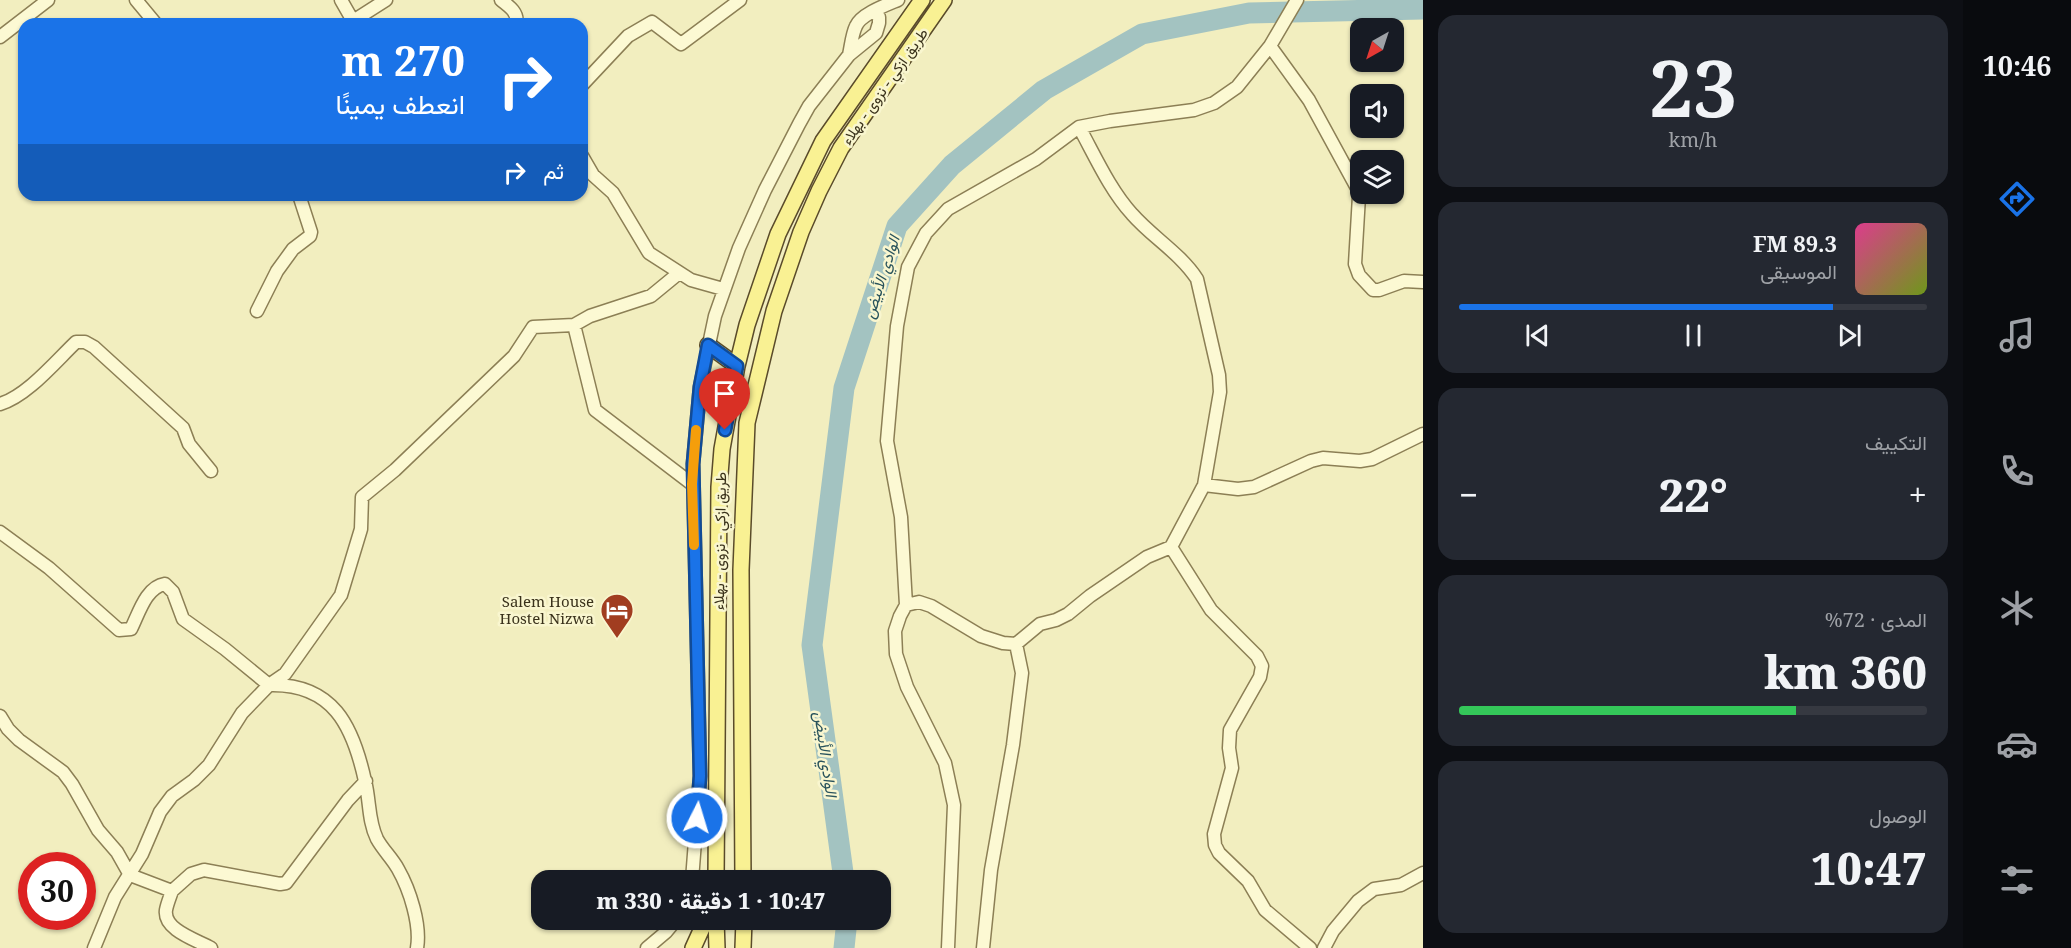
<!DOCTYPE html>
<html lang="ar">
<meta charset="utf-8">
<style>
body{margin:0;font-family:"Noto Serif",Vazirmatn,serif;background:#242831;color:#f1f3f6;direction:rtl;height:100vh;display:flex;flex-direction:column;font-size:22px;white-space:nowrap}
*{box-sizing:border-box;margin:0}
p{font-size:20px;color:#9ea1a6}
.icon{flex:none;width:33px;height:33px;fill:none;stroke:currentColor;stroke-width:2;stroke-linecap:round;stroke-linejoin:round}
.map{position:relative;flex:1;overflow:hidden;direction:ltr}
.panel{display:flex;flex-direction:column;gap:15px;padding:15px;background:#0d0f14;width:540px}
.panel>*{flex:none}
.top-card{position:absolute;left:18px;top:18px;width:570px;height:183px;border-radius:18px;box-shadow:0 2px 4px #0004;direction:rtl;background:#1a73e8;color:#fff;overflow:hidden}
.needle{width:39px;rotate:219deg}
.controls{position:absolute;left:1350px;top:18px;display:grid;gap:12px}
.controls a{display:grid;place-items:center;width:54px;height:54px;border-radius:12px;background:#171b24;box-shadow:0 2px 4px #0004;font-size:30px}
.speed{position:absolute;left:18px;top:852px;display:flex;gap:12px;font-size:30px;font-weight:700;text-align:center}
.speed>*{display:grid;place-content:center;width:78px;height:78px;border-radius:50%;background:#171b24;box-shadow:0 2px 4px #0004;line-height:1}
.speed .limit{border:9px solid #d22;background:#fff;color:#111}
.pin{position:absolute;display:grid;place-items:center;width:51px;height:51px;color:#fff;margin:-62px -26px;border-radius:50% 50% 50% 0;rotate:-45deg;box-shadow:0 0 6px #0007}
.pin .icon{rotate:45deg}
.me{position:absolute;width:66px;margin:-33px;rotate:5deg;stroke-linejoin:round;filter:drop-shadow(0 0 4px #0008)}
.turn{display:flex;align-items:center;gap:21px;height:126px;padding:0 24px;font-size:27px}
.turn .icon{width:78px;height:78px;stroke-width:2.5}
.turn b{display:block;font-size:42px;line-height:51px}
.then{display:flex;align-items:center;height:57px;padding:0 24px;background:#0003;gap:12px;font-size:22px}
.big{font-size:45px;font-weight:800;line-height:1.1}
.panel .widget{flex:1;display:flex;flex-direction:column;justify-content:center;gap:9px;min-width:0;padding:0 21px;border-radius:18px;background:#242831}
.panel .dial{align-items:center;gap:0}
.dial b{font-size:78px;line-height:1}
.song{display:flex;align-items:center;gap:18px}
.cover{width:72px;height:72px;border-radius:9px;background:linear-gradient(135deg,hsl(330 70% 55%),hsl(80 70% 35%))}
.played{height:6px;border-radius:3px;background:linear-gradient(90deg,#1a73e8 80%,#363941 80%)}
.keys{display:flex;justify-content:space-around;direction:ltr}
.heat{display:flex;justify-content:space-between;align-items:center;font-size:33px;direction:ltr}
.charge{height:9px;border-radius:4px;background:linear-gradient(90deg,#34c759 72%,#363941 0)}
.trip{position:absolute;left:531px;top:870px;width:360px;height:60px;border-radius:18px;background:#171b24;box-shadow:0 2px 4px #0004;font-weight:800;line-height:60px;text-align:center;direction:rtl}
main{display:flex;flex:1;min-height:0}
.tab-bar{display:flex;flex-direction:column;width:108px;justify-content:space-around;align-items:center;background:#090b0e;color:#9ea1a6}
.tab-bar .icon{width:42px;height:42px}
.tab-bar .active{color:#1a73e8}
.tab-bar b{font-size:27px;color:#f1f3f6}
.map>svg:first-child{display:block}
</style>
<main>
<nav class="tab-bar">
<b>10:46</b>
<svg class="icon active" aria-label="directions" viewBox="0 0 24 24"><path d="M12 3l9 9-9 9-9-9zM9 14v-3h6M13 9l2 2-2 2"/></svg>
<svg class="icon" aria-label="music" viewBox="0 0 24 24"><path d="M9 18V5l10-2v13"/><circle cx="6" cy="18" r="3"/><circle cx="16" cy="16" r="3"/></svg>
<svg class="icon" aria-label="phone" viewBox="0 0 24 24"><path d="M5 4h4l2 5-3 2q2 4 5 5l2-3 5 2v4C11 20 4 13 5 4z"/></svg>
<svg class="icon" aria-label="climate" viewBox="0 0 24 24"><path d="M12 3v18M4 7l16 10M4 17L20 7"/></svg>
<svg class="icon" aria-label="car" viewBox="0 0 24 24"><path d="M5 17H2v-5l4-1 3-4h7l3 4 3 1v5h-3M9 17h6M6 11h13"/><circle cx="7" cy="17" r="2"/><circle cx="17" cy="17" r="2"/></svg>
<svg class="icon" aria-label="filters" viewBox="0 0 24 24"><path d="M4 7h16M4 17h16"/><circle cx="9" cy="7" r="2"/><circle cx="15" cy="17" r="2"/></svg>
</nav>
<section class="panel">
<div class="widget dial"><b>23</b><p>km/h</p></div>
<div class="widget">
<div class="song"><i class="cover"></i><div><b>89.3 FM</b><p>الموسيقى</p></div></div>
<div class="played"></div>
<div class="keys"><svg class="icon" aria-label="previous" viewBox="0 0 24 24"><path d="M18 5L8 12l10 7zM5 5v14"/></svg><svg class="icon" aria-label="pause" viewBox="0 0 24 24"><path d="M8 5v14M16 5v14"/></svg><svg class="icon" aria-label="next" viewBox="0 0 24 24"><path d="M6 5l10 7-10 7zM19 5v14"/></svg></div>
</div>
<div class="widget"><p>التكييف</p>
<div class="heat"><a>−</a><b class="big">22°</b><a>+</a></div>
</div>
<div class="widget"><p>المدى · 72%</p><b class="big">360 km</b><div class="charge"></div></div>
<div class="widget"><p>الوصول</p><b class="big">10:47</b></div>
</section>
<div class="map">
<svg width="1423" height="948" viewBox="0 0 1423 948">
<rect width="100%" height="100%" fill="#f2eebf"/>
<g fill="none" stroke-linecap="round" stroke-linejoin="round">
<!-- river -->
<path stroke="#a3c3c1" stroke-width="21" d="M844,880L812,645L844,388L897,226L952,165L1044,90L1142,34L1249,13L1423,9
M844,948L847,920"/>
<defs>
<path id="minor" d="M136,0L156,24
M341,0L353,21L386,0
M501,0C509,6 519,13 516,24
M0,37L48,0
M1270,46L1309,100L1357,188L1359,196L1355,264L1359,275L1373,290H1379L1404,281L1423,282
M849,55C851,46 852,34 856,26C861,14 886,5 898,0
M582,85L628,36L652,22L681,44L740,0
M582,156L593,175L613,193L649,253L691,280L723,289
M257,311L277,271L293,249L310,236L311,232L299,195
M574,325L595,410L692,484
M0,404C27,396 55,362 76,342H85L94,347L183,428L189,444L211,471
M1204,485L1238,489L1254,487L1311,461L1323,458L1360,461L1372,459L1423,434
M0,532L49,568L119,630L131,629C139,613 146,587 165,584L173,592L183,619L225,649L269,685C333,683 353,726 365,781C370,800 368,821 377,839C383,850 392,858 398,869C410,890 421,925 417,948
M1171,547L1211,610L1257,656L1262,666L1260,677L1230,730L1229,748L1232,768L1214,834L1215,845L1219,853L1248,881L1265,910L1310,948
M906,605L901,517L887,441L897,326L908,267L926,233L948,209L1036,159L1079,127L1110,121L1194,110L1214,103L1237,87L1270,46L1297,0
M0,716L8,729L19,740L63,772L72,784L98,830L117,852L130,875L172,891C170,897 167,904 166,910C163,930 197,940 211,948
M692,880L700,776L693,464L700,387L715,316L739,248L765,190L799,124L809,106L849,55L876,33L879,23V17L874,12
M172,891L191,874L204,870L280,884L286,883L348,800L366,781
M94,948L115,897L142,854L160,812L172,796L194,780L209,765L242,713L269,685L285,674L341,595L361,529L362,497L395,470L514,356L533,327L574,325L590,316L651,296L679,273
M647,948L666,932L676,920
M948,948L954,805L945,763L907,687L896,654L895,631L900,616L906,605L919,602L931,606L981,636L1003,643L1016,644
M983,948L991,870L1013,745L1022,673L1016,644L1040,624L1056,620L1068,614L1090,596L1147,557L1171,547L1204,485L1220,392L1219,375L1197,279C1180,253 1152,237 1132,214C1110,190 1095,156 1079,127
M1324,948L1333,931L1358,901L1374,889L1401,885L1423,873"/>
<path id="major" d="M708,345L737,366
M716,880L719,487L722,449L737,366L747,325L778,234L823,141L922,0
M743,880L741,570L747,423L774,311L801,232L819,191L841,148L944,0
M716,920L717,948
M693,948L703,926L704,920
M743,948L744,920"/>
</defs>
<!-- minor casing -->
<use href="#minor" stroke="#8c7f55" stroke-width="15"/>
<!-- major casing -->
<use href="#major" stroke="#5a4b2a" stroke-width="18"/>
<!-- minor -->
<use href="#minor" stroke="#fcf9d3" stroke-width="12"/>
<!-- major -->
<use href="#major" stroke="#f9f193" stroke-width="15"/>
</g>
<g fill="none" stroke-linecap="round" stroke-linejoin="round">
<defs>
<path id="route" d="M697,818L700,776L693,464L700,387L708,345L737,366L725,430"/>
</defs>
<!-- route casing -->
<use href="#route" stroke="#114b97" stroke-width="15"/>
<!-- route -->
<use href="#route" stroke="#1a73e8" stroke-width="10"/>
<!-- slow -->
<path stroke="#f59e0b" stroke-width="10" d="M694,545L692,484L696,430"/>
</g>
<!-- icons -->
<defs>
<symbol id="hotel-pin" viewBox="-11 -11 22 30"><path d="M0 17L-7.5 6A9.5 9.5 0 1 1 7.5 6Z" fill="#a13d20" stroke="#f9f6cf"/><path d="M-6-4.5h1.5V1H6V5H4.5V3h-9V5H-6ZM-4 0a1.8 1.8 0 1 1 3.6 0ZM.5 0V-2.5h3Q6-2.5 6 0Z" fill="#fff"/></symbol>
</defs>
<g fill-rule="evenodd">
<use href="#hotel-pin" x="598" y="591" width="38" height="52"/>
</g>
<g text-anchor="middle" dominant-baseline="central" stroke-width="5" stroke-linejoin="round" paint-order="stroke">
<!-- street labels -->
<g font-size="15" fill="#3a321b" stroke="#f9f6cf">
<text transform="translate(884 86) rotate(-55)">طريق ازكي - نزوى - بهلاء</text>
<text transform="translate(719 541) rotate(-89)">طريق ازكي - نزوى - بهلاء</text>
</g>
<!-- poi labels -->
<g font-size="15" fill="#3a321b" stroke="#f9f6cf" text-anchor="end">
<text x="594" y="601">Salem House<tspan x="594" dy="17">Hostel Nizwa</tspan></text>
</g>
<!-- water labels -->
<g font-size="16" font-style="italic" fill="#29535c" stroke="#f9f6cf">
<text transform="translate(881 277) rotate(-72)">الوادي الأبيض</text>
<text transform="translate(826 754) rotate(82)">الوادي الأبيض</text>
</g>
</g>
</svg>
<div class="controls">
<a><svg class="needle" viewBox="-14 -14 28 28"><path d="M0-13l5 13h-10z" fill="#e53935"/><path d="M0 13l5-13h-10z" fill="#9ea1a6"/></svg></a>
<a><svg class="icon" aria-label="sound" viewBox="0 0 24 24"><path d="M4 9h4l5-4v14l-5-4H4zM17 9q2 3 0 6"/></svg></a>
<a><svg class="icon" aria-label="layers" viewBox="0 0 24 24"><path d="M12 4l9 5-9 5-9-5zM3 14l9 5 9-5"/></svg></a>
</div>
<div class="speed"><div class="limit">30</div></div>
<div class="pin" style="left:725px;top:430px;background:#d93025"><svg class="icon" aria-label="arrive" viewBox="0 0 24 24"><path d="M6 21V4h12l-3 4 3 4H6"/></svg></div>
<svg class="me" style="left:697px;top:818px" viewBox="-20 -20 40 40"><circle r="17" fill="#1a73e8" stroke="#fff" stroke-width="3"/><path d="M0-11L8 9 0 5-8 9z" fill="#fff"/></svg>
<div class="trip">10:47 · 1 دقيقة · 330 m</div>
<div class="top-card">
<div class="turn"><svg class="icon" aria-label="right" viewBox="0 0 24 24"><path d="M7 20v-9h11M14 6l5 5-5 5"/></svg><div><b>270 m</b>انعطف يمينًا</div></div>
<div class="then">ثم<svg class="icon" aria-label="right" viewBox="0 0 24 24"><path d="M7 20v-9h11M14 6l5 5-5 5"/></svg></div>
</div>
</div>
</main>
